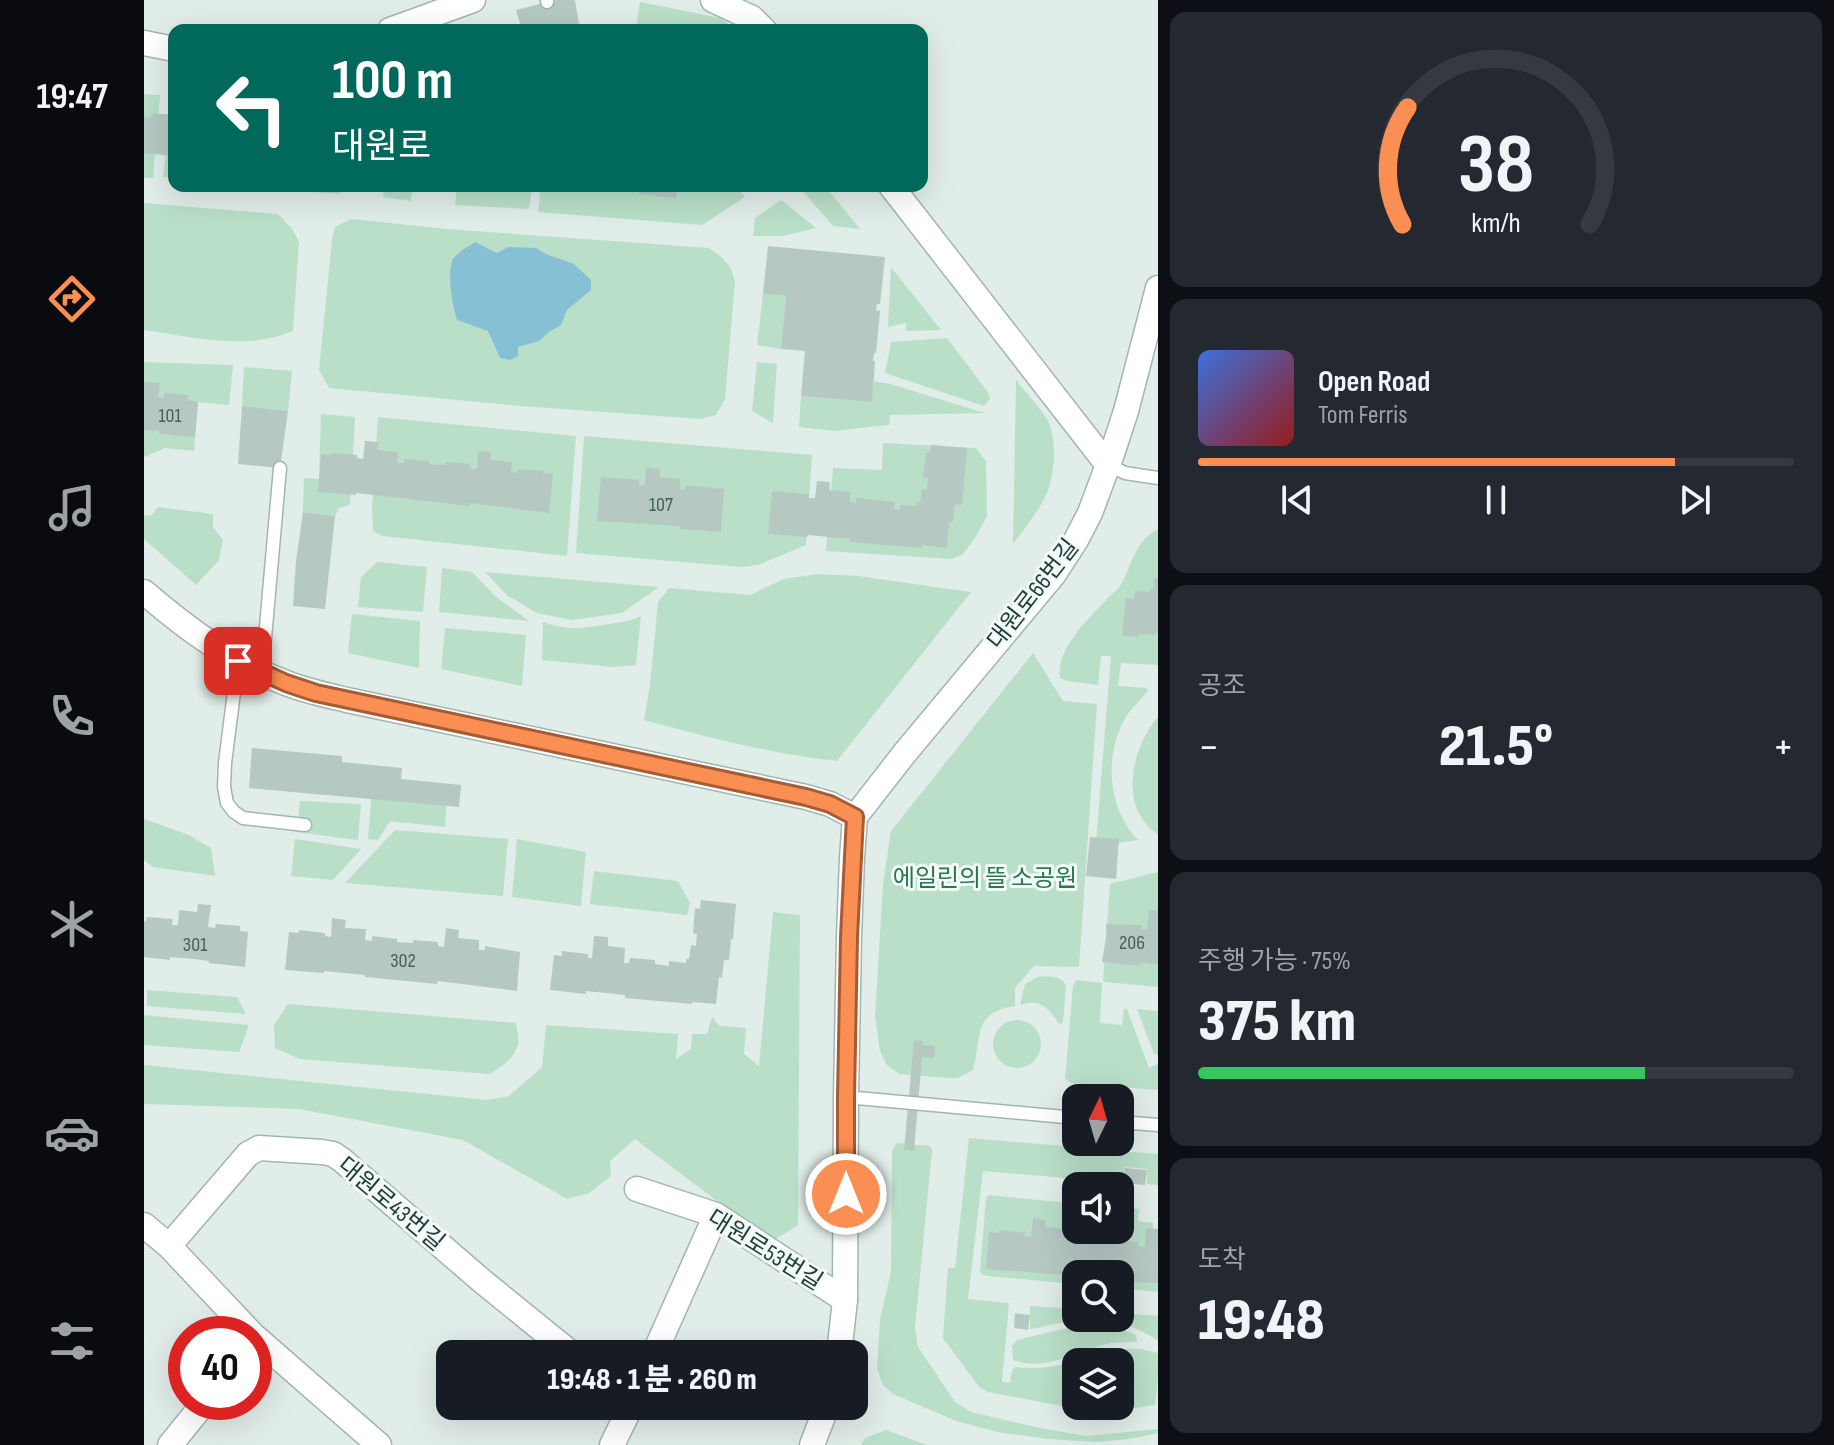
<!DOCTYPE html>
<html lang="ko">
<meta charset="utf-8">
<style>
body{margin:0;font-family:"Sofia Sans Condensed","Noto Sans KR",sans-serif;background:#242831;color:#f1f3f6;height:100vh;display:flex;flex-direction:column;font-size:30px;white-space:nowrap}
*{box-sizing:border-box;margin:0}
p{font-size:26px;color:#9ea1a6}
.icon{flex:none;width:44px;height:44px;fill:none;stroke:currentColor;stroke-width:2;stroke-linecap:round;stroke-linejoin:round}
.map{position:relative;flex:1;overflow:hidden}
.drawer{display:flex;flex-direction:column;gap:12px;padding:12px;background:#0d0f14;width:676px}
.drawer>*{flex:none}
.hud{position:absolute;left:24px;top:24px;width:760px;height:168px;border-radius:16px;box-shadow:0 8px 32px #0002;background:#00695c;color:#fff;overflow:hidden}
.needle{width:52px;rotate:5deg}
.buttons{position:absolute;left:918px;top:1084px;display:grid;gap:16px}
.buttons a{display:grid;place-items:center;width:72px;height:72px;border-radius:16px;background:#171b24;box-shadow:0 8px 32px #0002;font-size:40px}
.speed{position:absolute;left:24px;top:1316px;display:flex;gap:16px;font-size:40px;font-weight:700;text-align:center}
.speed>*{display:grid;place-content:center;width:104px;height:104px;border-radius:50%;background:#171b24;box-shadow:0 8px 32px #0002;line-height:1}
.speed .limit{border:12px solid #d22;background:#fff;color:#111}
.pin{position:absolute;display:grid;place-items:center;width:68px;height:68px;color:#fff;margin:-34px;border-radius:16px;box-shadow:0 4px 12px #0006}
.me{position:absolute;width:88px;margin:-44px;rotate:0deg;stroke-linejoin:round;filter:drop-shadow(0 0 6px #0008)}
.turn{display:flex;align-items:center;gap:28px;height:168px;padding:0 32px;font-size:36px}
.turn .icon{width:104px;height:104px;stroke-width:2.5}
.turn b{display:block;font-size:56px;line-height:68px}
.big{font-size:60px;font-weight:800;line-height:1.1}
.drawer .tile{flex:1;display:flex;flex-direction:column;justify-content:center;gap:12px;min-width:0;padding:0 28px;border-radius:16px;background:#242831}
.drawer .dial{align-items:center;gap:0}
.dial svg{height:208px;overflow:visible;fill:none;stroke:#363941;stroke-width:7;stroke-linecap:round;text-anchor:middle}
.dial text{fill:#f1f3f6;stroke:none}
.song{display:flex;align-items:center;gap:24px}
.cover{width:96px;height:96px;border-radius:12px;background:linear-gradient(135deg,hsl(220 70% 55%),hsl(0 70% 35%))}
.played{height:8px;border-radius:4px;background:linear-gradient(90deg,#fb8e52 80%,#363941 80%)}
.keys{display:flex;justify-content:space-around;direction:ltr}
.heat{display:flex;justify-content:space-between;align-items:center;font-size:44px;direction:ltr}
.charge{height:12px;border-radius:6px;background:linear-gradient(90deg,#34c759 75%,#363941 0)}
.trip{position:absolute;left:292px;top:1340px;width:432px;height:80px;border-radius:16px;background:#171b24;box-shadow:0 8px 32px #0002;font-weight:800;line-height:80px;text-align:center}
main{display:flex;flex:1;min-height:0}
.tabs{display:flex;flex-direction:column;width:144px;justify-content:space-around;align-items:center;background:#090b0e;color:#9ea1a6}
.tabs .icon{width:56px;height:56px}
.tabs .current{color:#fb8e52}
.tabs b{font-size:36px;color:#f1f3f6}
.map>svg:first-child{display:block}
</style>
<main>
<nav class="tabs">
<b>19:47</b>
<svg class="icon current" aria-label="directions" viewBox="0 0 24 24"><path d="M12 3l9 9-9 9-9-9zM9 14v-3h6M13 9l2 2-2 2"/></svg>
<svg class="icon" aria-label="music" viewBox="0 0 24 24"><path d="M9 18V5l10-2v13"/><circle cx="6" cy="18" r="3"/><circle cx="16" cy="16" r="3"/></svg>
<svg class="icon" aria-label="phone" viewBox="0 0 24 24"><path d="M5 4h4l2 5-3 2q2 4 5 5l2-3 5 2v4C11 20 4 13 5 4z"/></svg>
<svg class="icon" aria-label="climate" viewBox="0 0 24 24"><path d="M12 3v18M4 7l16 10M4 17L20 7"/></svg>
<svg class="icon" aria-label="car" viewBox="0 0 24 24"><path d="M5 17H2v-5l4-1 3-4h7l3 4 3 1v5h-3M9 17h6M6 11h13"/><circle cx="7" cy="17" r="2"/><circle cx="17" cy="17" r="2"/></svg>
<svg class="icon" aria-label="filters" viewBox="0 0 24 24"><path d="M4 7h16M4 17h16"/><circle cx="9" cy="7" r="2"/><circle cx="15" cy="17" r="2"/></svg>
</nav>
<div class="map">
<svg width="1014" height="1445" viewBox="0 0 1014 1445">
<rect width="100%" height="100%" fill="#e1ede9"/>
<!-- green -->
<path fill="#b9dfc8" fill-rule="evenodd" d="M496,2L576,18L593,30H492Z
M0,94L16,95L9,178H0Z
M27,98H30L29,178L19,177Z
M124,186H196L195,194L124,188Z
M240,186H268L267,201L239,197Z
M313,186H388L385,209L311,205Z
M397,186H592L601,197L558,225L394,212Z
M661,186H681L716,229L689,226L657,189Z
M637,200L672,228L639,236H609L611,218Z
M0,203L134,214L149,230L155,242L149,331C103,351 48,337 0,330Z
M207,219L302,229L565,248C580,258 587,264 591,282L581,399L572,415L556,419L377,406L185,388L175,370L188,239L191,227Z
M747,267L797,330L762,331V323L744,327Z
M619,294L642,296L637,349L613,345Z
M803,338L844,392L846,399L840,406L741,373L747,342Z
M0,362L89,365L85,405L54,402L50,451L21,448L0,457Z
M613,362L633,364L629,423L608,411Z
M100,367L148,371L144,411L98,406Z
M872,380C882,393 896,407 904,421C913,439 911,471 904,490C897,509 881,528 869,544Z
M730,381L746,384L841,413L746,415L745,425L690,431L655,427L657,396L727,402Z
M177,414L211,417L206,505L195,508L191,516L159,512L160,478L175,479Z
M234,417L432,436L423,556L238,536L229,531L228,509Z
M440,436L668,455L662,545L614,565L597,567L432,553Z
M739,443L832,448L842,461L843,516L831,538L818,555L807,559L682,551L689,468L738,470Z
M14,507L69,514V527L79,540L75,560L52,585L0,539V515L7,516Z
M1014,529V665L977,663L974,686L1002,688L1004,690C997,701 986,709 980,720C960,758 964,809 994,840L974,843L952,842L967,656H957L954,685L923,681L916,678C911,650 945,618 963,599C967,594 973,591 976,586C989,564 990,542 1014,529Z
M233,562L283,567L279,612L214,607L217,577Z
M298,568L328,572L351,596L385,621L295,612Z
M341,572L515,587L478,613L428,620L393,613L364,596Z
M673,574L714,576L827,592L693,761C627,754 564,737 500,720L506,685L514,602L525,588L606,595L640,579Z
M208,614L276,621L275,668L204,653Z
M497,616L492,665L470,667L398,660L399,622C423,630 434,629 458,625C473,623 484,622 497,616Z
M301,628L382,635L378,686L297,669Z
M889,653L919,701L953,704L935,967L890,966L871,988V1006C828,1012 838,1038 829,1070L814,1078H804L755,1074L743,1065L736,1051L731,1017L739,884L747,831Z
M1014,717V834C974,810 987,747 1014,717Z
M229,779L303,797L301,827L246,821L234,840L224,839Z
M156,801L217,804L214,840L153,832Z
M0,819L45,835L67,848L71,876L9,867L0,860Z
M251,830L364,839L359,896L201,883Z
M151,839L217,849L189,880L147,876Z
M373,839L442,852L437,906L368,897Z
M450,871L534,881L546,903L543,915L446,904Z
M1014,872V987L961,982L959,981L966,884Z
M629,912L656,915L654,1225L627,1242L491,1139L466,1161L467,1176L445,1193L423,1199L319,1140L155,1109L0,1104V1065L343,1100L365,1096L398,1067L402,1025L534,1034L532,1059L547,1049L548,1034H563L568,1017L576,1026L602,1028L600,1054L615,1066Z
M896,976C906,977 916,975 922,985L919,1023L915,1024C905,1008 896,998 876,1005L881,984Z
M932,980L958,983L956,1023L978,1025L980,1008L983,1009L1005,1068L1014,1064V1090L927,1083L921,1079L929,986Z
M3,990L93,997L102,1014L3,1006Z
M144,1004L372,1023C373,1029 375,1038 374,1044C371,1058 357,1068 345,1074L156,1059L131,1048L130,1025Z
M993,1009L1014,1011V1055L1010,1054Z
M0,1015L105,1025L95,1052L0,1045Z
M849 1044a24 24 0 1 1 48 0a24 24 0 1 1-48 0Z
M825,1138L1014,1154V1185L1003,1184V1169L981,1167L979,1183L839,1171L824,1299L865,1303L858,1382L866,1383L868,1370L872,1367C886,1369 902,1368 916,1365C954,1358 971,1340 1014,1353V1377L1011,1405L965,1412L945,1411L844,1392L836,1388L799,1338L804,1268H811ZM932,1362H976V1406H932Z
M753,1143L786,1146L788,1150L771,1328L774,1347L797,1381L811,1402L827,1412L891,1427L942,1436L1014,1429V1433L985,1439L952,1442L904,1439L853,1432L812,1421L749,1394L739,1385L733,1369L736,1320L747,1271L748,1151Z
M845,1195L924,1203L932,1206V1228L925,1281H920L919,1283L844,1276L839,1275L836,1272L842,1198Z
M976,1207L995,1209L994,1221L1009,1223L1008,1240L1014,1241V1292L976,1288V1274H943L947,1230H976Z
M886,1306L932,1309V1318H976V1313L1014,1316V1341C986,1320 950,1318 917,1323C906,1324 896,1328 886,1329Z
M948,1325L978,1329L992,1335L993,1341C984,1343 976,1342 967,1343C936,1349 901,1373 869,1360L868,1346L873,1340L919,1329Z
M742,1430L783,1445H717L721,1438Z"/>
<!-- water -->
<path fill="#86c0d5" d="M331,242L353,253L364,247L392,248L402,254L430,264L447,280V290L423,310L417,325L405,332L395,341L374,347V356L366,360L356,358L344,331L313,320C309,306 302,273 309,259C314,252 324,247 331,242Z"/>
<!-- building -->
<path fill="#b6c8c2" d="M412,0H431L436,30H378L372,10Z
M8,113L30,115V156L0,153V117L7,118Z
M429,186H546V187L533,191L532,198L495,194V192L428,188Z
M624,246L741,257L736,304H733L732,310L736,311L732,353H730L729,361H731L728,402L657,396L661,351L637,349L642,296L619,294Z
M0,382L16,383L14,397L20,398V393L45,395L44,400L54,402L51,437L15,434V431L0,430Z
M98,406L144,411L136,468L94,464Z
M221,441L234,442L233,450L254,452L253,463H260V459L285,461V464L301,465L302,462L326,464V469H333L334,451L347,452V460L368,462L367,472L373,473L374,469L400,471L399,473L409,474L405,513L326,503V506L212,493V495L174,492L177,454L187,455V453L213,455V458L219,459Z
M787,445L823,448L818,505L811,504L809,522H805L803,548L778,545V548L706,542V539L664,535L663,537L624,534L628,491L665,494V498H671L673,481L686,482L685,490L706,492V502L712,503V498L751,502L750,509L756,510V505L773,506V502H776L778,489L783,490L784,478L779,477L782,453H786Z
M502,467L516,469V477L536,479V489H541L542,485L580,489L577,532L536,529V526L453,521L457,477L495,480V485L501,486Z
M159,512L191,516L181,609L149,606L152,561Z
M1010,578H1014V633H1011V635L995,634V637L978,635L982,598L990,599L991,591L1006,592L1007,589H1009Z
M108,748L198,756V762L258,768L257,779L317,785L315,807L105,788Z
M946,837L975,839L972,879L942,876Z
M557,900L592,904L589,939H587L585,960H580L578,978L575,977L572,1004L548,1002V1004L481,998V995L442,991V994L406,990L410,955L418,956V951L444,954V958H448L450,936L464,937V946L481,948L480,963H485L486,958L511,960V964L525,966V961L542,963V959H545L547,945L552,946L553,934L549,933L551,908L556,909Z
M54,904L67,905L64,927L71,928L72,924L96,926V931L104,932L101,967L65,963V961L50,959L26,957V960L0,957V921H2L3,917L29,919L28,925H34L35,910L53,912Z
M1005,910L1014,911V964L997,963L996,966L958,962L963,931H962V924L998,925L997,929H1003Z
M188,918L202,920L201,928L222,929L221,940L228,941V936L253,939V942L269,943V940L294,942V946L300,947L302,928L315,930L314,938L335,940V950H341V946L376,952L373,991L294,981L293,984L221,977V975L180,971V973L141,970L145,932L155,933V930L181,933V936L187,937Z
M770,1040L779,1041L778,1045L791,1046L790,1058L778,1057L770,1151L760,1150Z
M981,1168L1003,1170L1001,1185L980,1183Z
M889,1218L902,1220L901,1227L922,1229L921,1240L928,1241V1236L953,1239V1242L969,1243L970,1240L994,1242V1246L1001,1247L1002,1228L1014,1229V1283L976,1282V1274H932V1278L921,1277V1275L842,1269L845,1232L855,1233V1230L881,1233V1236L887,1237Z
M871,1313L886,1315L884,1330L870,1328Z"/>
<g fill="none" stroke-linecap="round" stroke-linejoin="round">
<defs>
<path id="service" d="M403,0V2
M963,464L981,473L1014,478
M94,661L81,763L80,787L83,803L90,812L99,818L161,825
M118,672L136,468
M702,1097L932,1118
M976,1122L1014,1125"/>
<path id="minor" d="M569,0L608,18L620,30
M246,30L329,0
M0,43L30,49
M747,186L963,464
M493,1189L572,1215L701,1300
M0,1225L25,1246L108,1334
M25,1246L104,1154L115,1148L178,1152L189,1154L198,1160L338,1281L428,1354
M110,1336L235,1445
M510,1354L572,1215
M26,1445L61,1402
M468,1445L487,1406"/>
<path id="tertiary" d="M0,592C43,629 89,663 142,683C162,691 182,695 203,700L662,797L686,804L711,817
M711,817L760,754L910,574L932,540L946,513L968,454L982,411L1014,288
M695,1354L701,1300L702,1097L705,937L708,858L711,817
M668,1445L683,1406"/>
</defs>
<!-- service casing -->
<use href="#service" stroke="#a3b5b1" stroke-width="15"/>
<!-- minor casing -->
<use href="#minor" stroke="#a3b5b1" stroke-width="27"/>
<!-- tertiary casing -->
<use href="#tertiary" stroke="#a3b5b1" stroke-width="27"/>
<!-- service -->
<use href="#service" stroke="#fff" stroke-width="12"/>
<!-- minor -->
<use href="#minor" stroke="#fff" stroke-width="24"/>
<!-- tertiary -->
<use href="#tertiary" stroke="#fff" stroke-width="24"/>
</g>
<g fill="none" stroke-linecap="round" stroke-linejoin="round">
<defs>
<path id="route" d="M94,661L142,683L172,693L662,797L686,804L711,817L705,937L702,1097V1194"/>
</defs>
<!-- route casing -->
<use href="#route" stroke="#a35c35" stroke-width="20"/>
<!-- route -->
<use href="#route" stroke="#fb8e52" stroke-width="14"/>
</g>
<g text-anchor="middle" dominant-baseline="central" stroke-width="6" stroke-linejoin="round" paint-order="stroke">
<!-- number labels -->
<g font-size="20" fill="#46615c">
<text x="26" y="416">101</text>
<text x="517" y="505">107</text>
<text x="988" y="943">206</text>
<text x="51" y="945">301</text>
<text x="259" y="961">302</text>
</g>
<!-- street labels -->
<g font-size="24" fill="#203f3a" stroke="#f2f9f6">
<text transform="translate(889 594) rotate(-52)">대원로66번길</text>
<text transform="translate(247 1204) rotate(40)">대원로43번길</text>
<text transform="translate(621 1250) rotate(32)">대원로53번길</text>
</g>
<!-- park labels -->
<g font-size="24" fill="#287850" stroke="#f2f9f6">
<text x="841" y="878">에일린의 뜰 소공원</text>
</g>
</g>
</svg>
<div class="buttons">
<a><svg class="needle" viewBox="-14 -14 28 28"><path d="M0-13l5 13h-10z" fill="#e53935"/><path d="M0 13l5-13h-10z" fill="#9ea1a6"/></svg></a>
<a><svg class="icon" aria-label="sound" viewBox="0 0 24 24"><path d="M4 9h4l5-4v14l-5-4H4zM17 9q2 3 0 6"/></svg></a>
<a><svg class="icon" aria-label="search" viewBox="0 0 24 24"><circle cx="10" cy="10" r="6"/><path d="M15 15l6 6"/></svg></a>
<a><svg class="icon" aria-label="layers" viewBox="0 0 24 24"><path d="M12 4l9 5-9 5-9-5zM3 14l9 5 9-5"/></svg></a>
</div>
<div class="speed"><div class="limit">40</div></div>
<div class="pin" style="left:94px;top:661px;background:#d93025"><svg class="icon" aria-label="arrive" viewBox="0 0 24 24"><path d="M6 21V4h12l-3 4 3 4H6"/></svg></div>
<svg class="me" style="left:702px;top:1194px" viewBox="-20 -20 40 40"><circle r="17" fill="#fb8e52" stroke="#fff" stroke-width="3"/><path d="M0-11L8 9 0 5-8 9z" fill="#fff"/></svg>
<div class="trip">19:48 · 1 분 · 260 m</div>
<div class="hud">
<div class="turn"><svg class="icon" aria-label="left" viewBox="0 0 24 24"><path d="M17 20v-9H6M10 6l-5 5 5 5"/></svg><div><b>100 m</b>대원로</div></div>
</div>
</div>
<section class="drawer">
<div class="tile dial"><svg viewBox="0 0 100 80">
<path d="M14 69A42 42 0 1 1 86 69"/>
<path d="M14 69A42 42 0 0 1 16 24" stroke="#fb8e52"/>
<text x="50" y="56" font-size="32" font-weight="700">38</text>
<text x="50" y="72" font-size="11">km/h</text>
</svg></div>
<div class="tile">
<div class="song"><i class="cover"></i><div><b>Open Road</b><p>Tom Ferris</p></div></div>
<div class="played"></div>
<div class="keys"><svg class="icon" aria-label="previous" viewBox="0 0 24 24"><path d="M18 5L8 12l10 7zM5 5v14"/></svg><svg class="icon" aria-label="pause" viewBox="0 0 24 24"><path d="M8 5v14M16 5v14"/></svg><svg class="icon" aria-label="next" viewBox="0 0 24 24"><path d="M6 5l10 7-10 7zM19 5v14"/></svg></div>
</div>
<div class="tile"><p>공조</p>
<div class="heat"><a>−</a><b class="big">21.5°</b><a>+</a></div>
</div>
<div class="tile"><p>주행 가능 · 75%</p><b class="big">375 km</b><div class="charge"></div></div>
<div class="tile"><p>도착</p><b class="big">19:48</b></div>
</section>
</main>
